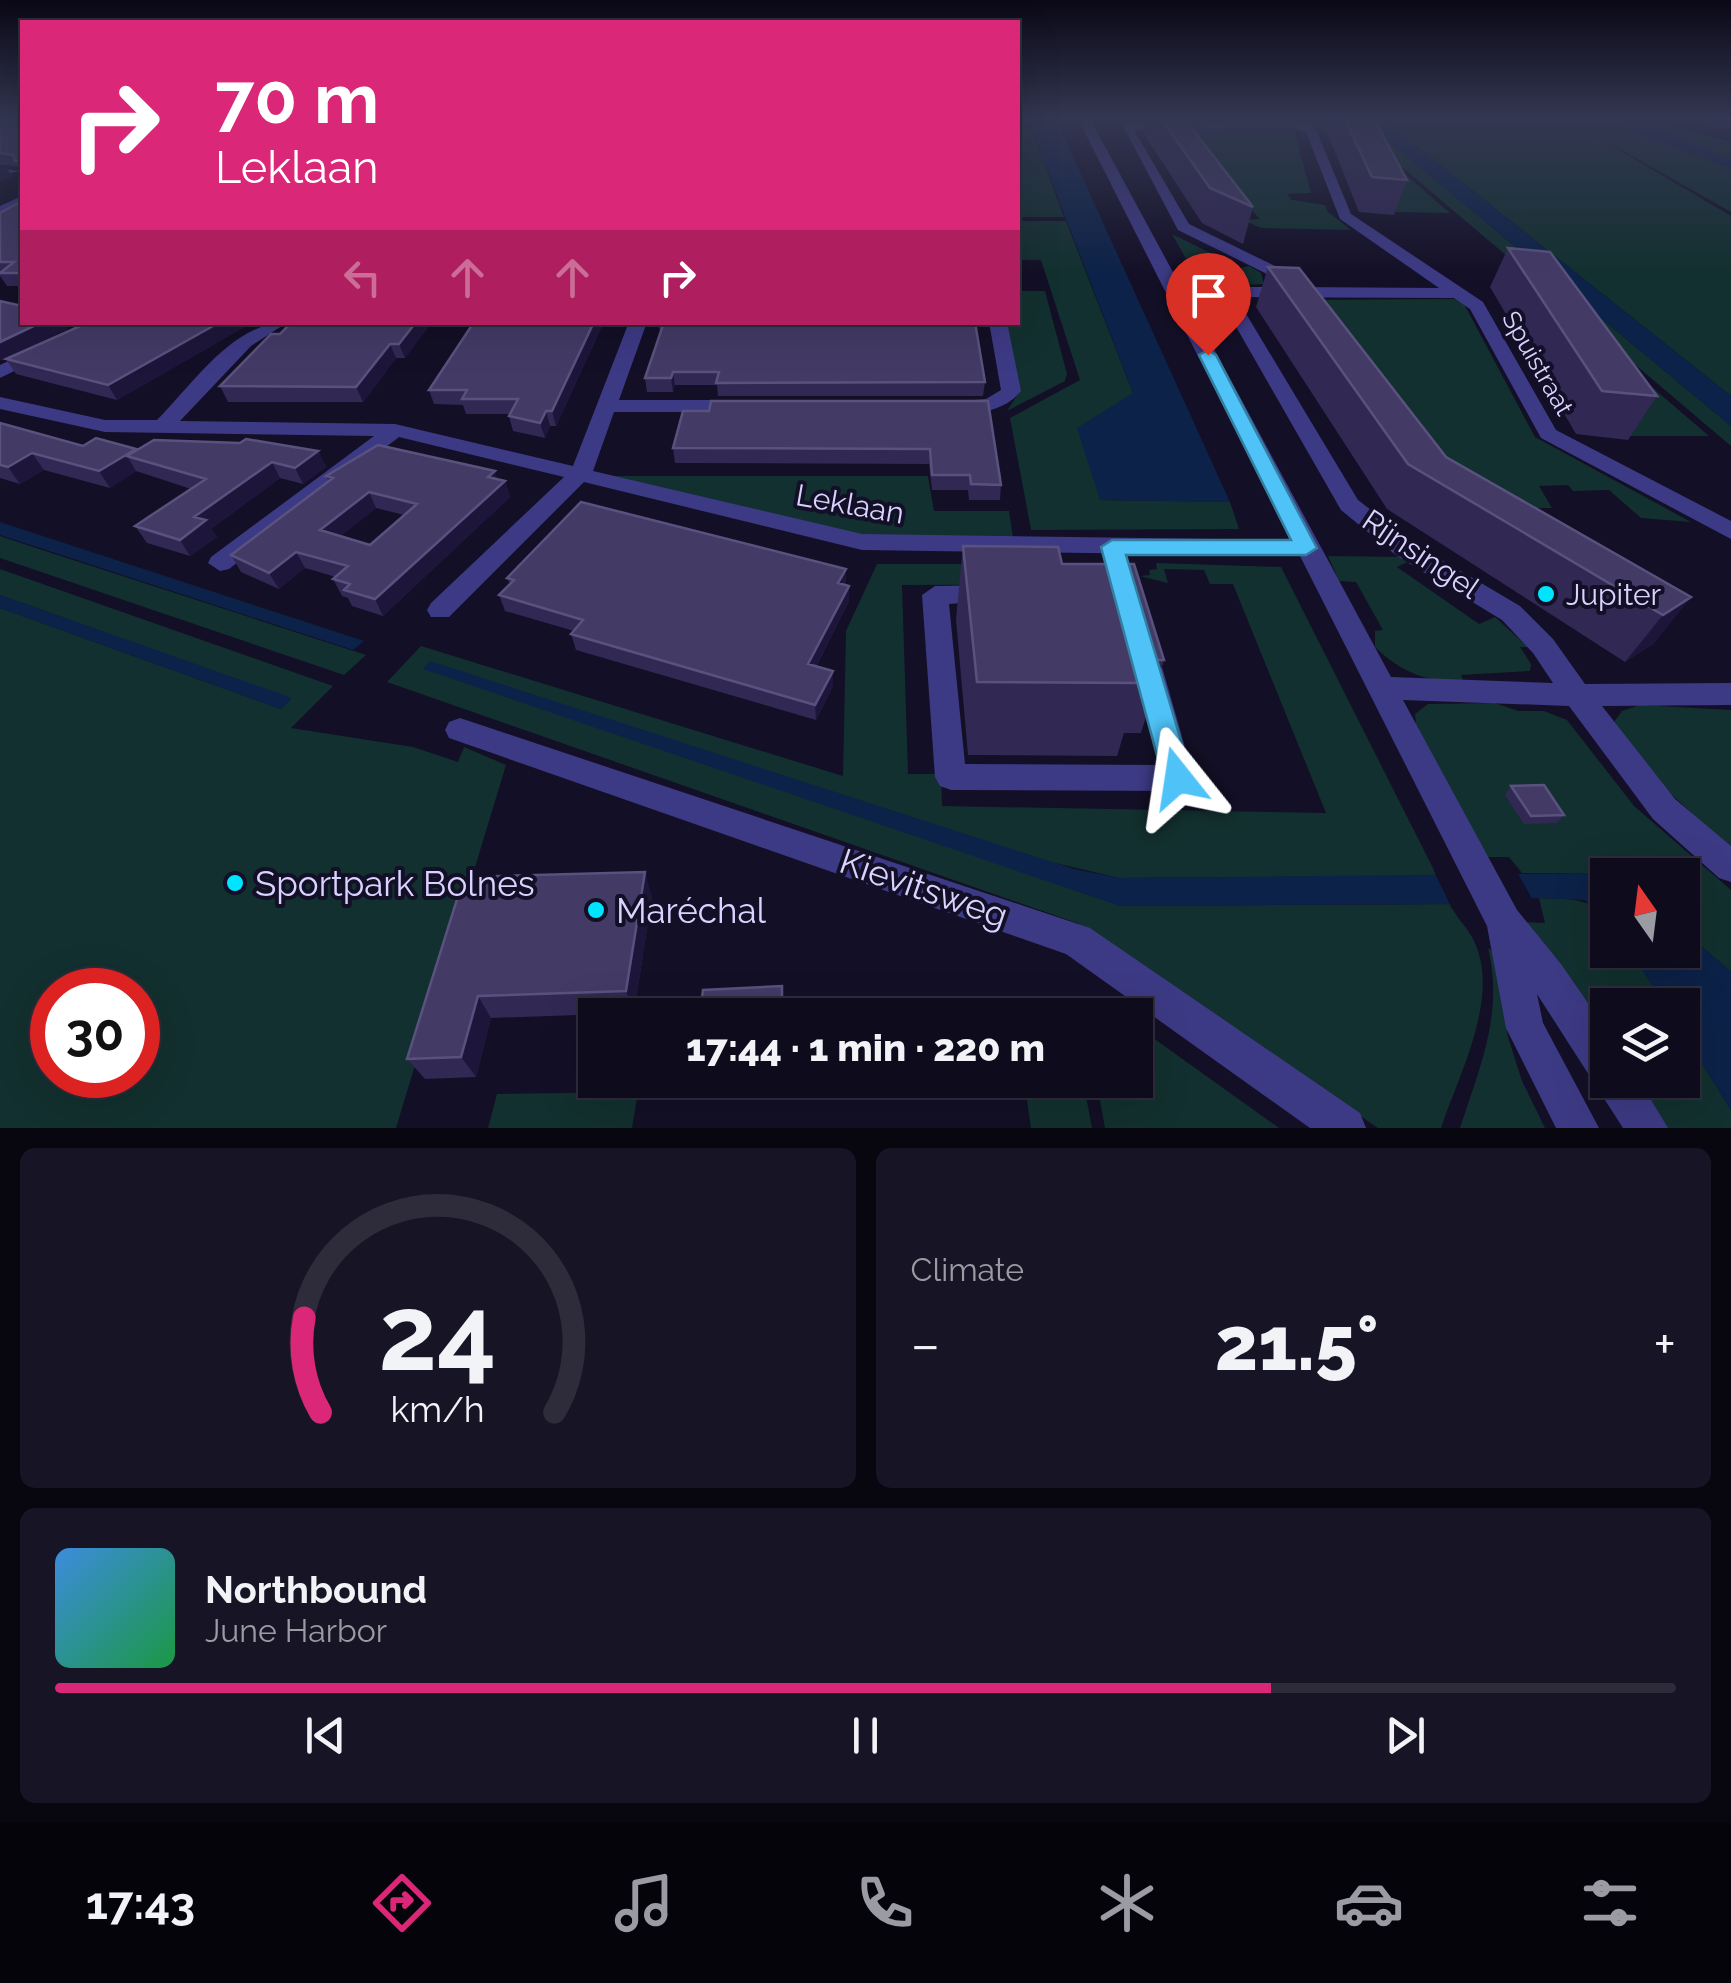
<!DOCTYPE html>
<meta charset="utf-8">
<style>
body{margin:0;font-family:Raleway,sans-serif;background:#171425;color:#f1f3f6;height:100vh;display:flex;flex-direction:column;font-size:38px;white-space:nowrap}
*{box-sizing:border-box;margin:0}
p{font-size:32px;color:#9b9ba3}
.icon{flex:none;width:55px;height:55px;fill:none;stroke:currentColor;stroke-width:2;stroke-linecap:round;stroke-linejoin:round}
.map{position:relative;height:1128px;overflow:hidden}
.side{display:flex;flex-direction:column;gap:20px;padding:20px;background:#08060f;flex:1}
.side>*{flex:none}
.banner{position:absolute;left:20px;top:20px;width:1000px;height:305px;border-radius:0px;box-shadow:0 10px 40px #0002,0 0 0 2px #2e2b3b;background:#db2777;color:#fff;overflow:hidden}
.needle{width:65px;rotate:346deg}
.tools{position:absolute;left:1590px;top:858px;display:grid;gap:20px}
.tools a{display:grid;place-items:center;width:110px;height:110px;border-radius:0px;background:#0e0b1c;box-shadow:0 10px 40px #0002,0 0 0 2px #2e2b3b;font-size:50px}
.speed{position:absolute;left:30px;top:968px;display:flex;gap:20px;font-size:50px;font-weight:700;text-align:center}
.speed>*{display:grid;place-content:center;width:130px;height:130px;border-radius:50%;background:#0e0b1c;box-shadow:0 10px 40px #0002,0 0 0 2px #2e2b3b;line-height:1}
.speed .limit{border:15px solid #d22;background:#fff;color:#111}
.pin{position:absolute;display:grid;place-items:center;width:85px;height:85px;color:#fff;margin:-102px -42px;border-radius:50% 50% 50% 0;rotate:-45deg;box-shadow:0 0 10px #0007}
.pin .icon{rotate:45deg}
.me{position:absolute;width:110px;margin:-55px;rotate:345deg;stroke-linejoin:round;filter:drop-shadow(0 0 8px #0008)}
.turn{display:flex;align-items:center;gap:35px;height:210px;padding:0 30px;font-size:45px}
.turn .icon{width:130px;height:130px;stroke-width:2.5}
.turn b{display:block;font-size:70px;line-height:85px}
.lanes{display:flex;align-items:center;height:95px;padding:0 30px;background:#0003;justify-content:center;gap:50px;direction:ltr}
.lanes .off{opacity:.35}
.big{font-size:75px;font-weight:800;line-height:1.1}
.side .tile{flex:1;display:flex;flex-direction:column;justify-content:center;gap:15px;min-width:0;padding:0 35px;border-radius:15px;background:#171425}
.side .dial{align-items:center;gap:0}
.dial svg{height:260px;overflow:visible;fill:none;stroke:#2e2b3b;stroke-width:7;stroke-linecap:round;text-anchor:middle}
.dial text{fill:#f1f3f6;stroke:none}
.song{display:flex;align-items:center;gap:30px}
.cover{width:120px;height:120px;border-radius:15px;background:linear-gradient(135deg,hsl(210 70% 55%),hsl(140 70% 35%))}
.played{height:10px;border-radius:5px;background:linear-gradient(90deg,#db2777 75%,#2e2b3b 75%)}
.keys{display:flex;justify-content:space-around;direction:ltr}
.heat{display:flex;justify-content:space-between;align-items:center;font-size:55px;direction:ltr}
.side .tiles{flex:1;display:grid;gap:20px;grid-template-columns:1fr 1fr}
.tile:last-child{grid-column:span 2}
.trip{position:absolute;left:578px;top:998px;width:575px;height:100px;border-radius:0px;background:#0e0b1c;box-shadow:0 10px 40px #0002,0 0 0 2px #2e2b3b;font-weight:800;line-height:100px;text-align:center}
.tab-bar{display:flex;height:160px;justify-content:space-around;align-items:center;background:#06040b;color:#9b9ba3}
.tab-bar .icon{width:70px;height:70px}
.tab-bar .on{color:#db2777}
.tab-bar b{font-size:45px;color:#f1f3f6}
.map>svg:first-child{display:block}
</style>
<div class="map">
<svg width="1731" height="1128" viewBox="0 0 1731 1128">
<rect width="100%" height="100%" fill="#130f26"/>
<!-- green -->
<path fill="#12302f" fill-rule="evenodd" d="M1018,117H1027L1064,217H1018Z
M1211,117H1339L1450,213L1392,212L1358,140L1329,137L1321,129L1292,122L1217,124Z
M1343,117H1359L1731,426V446Z
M1380,117H1594L1731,168V212L1565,118L1731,216V396Z
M1615,117H1641L1731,142V160Z
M1171,129L1294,130L1311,193L1287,194L1292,200L1325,205L1328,212L1351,230L1261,228L1243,220L1260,219Z
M1018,221H1066L1133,393L1100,500L1230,502L1239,529L1031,530L1010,418L1080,380L1041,260H1018Z
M1172,234L1241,268L1249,266L1261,273L1264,284L1202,287Z
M1018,291H1045L1067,374L1065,381L1007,411L1020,391L1005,323L1018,322Z
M1540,291L1709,436H1626Z
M1454,299L1463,302L1535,437L1691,522L1641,518L1609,490L1573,491L1568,485L1539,486L1552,508L1475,509L1300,300Z
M608,476H928L934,511H1009L1014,544L881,540Z
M0,536L36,548L366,655L344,675L0,558Z
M1328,556L1408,557L1412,560L1397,567L1479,624L1495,617L1528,647H1520L1531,664L1530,671L1461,675L1464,682C1427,682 1402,673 1375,647V631L1383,630L1356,582L1339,581Z
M1156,563L1281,567L1437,876L1119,878L1038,859L843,796L1120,906L1450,904C1456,917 1465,925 1472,937C1503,993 1459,1074 1441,1128H1378L1077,923L387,682L421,646L843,776L846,631L877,564H1110L1115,584L902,585L908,774H941L942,806L1326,813L1233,584H1210L1204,570L1164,569L1168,583L1140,576L1150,575L1149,570L1157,569Z
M0,569L333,686L291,728L413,747L458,762L464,747L506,765L396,1128H0V608L281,709L291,699L0,595ZM52,990H138V1075H52Z
M1495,703L1518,711H1544L1567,720L1634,806L1731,890V972L1683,930L1682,875H1608L1607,881L1597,873H1522L1509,857H1487L1416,725L1415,714L1428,704Z
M1640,705L1731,710V849L1660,784L1614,722L1622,711Z
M1539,898C1566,899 1587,897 1607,916L1608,950H1630L1665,1005H1608L1607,1056L1522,922L1545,923Z
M1488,948L1494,952L1508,1037L1522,1081L1545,1128H1460C1480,1066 1504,1013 1488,948Z
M1135,1025L1279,1128H1105L1096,1080H1135Z
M1683,1033L1731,1110V1128H1661L1625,1080H1682Z
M1024,1080H1083L1092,1128H1031Z
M638,1092L632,1128H488L497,1094Z"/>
<!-- water -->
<path fill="#0c2248" d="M1027,117H1055L1230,502L1100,500L1077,428L1133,393Z
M1359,117H1380L1731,396V426Z
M1594,117C1642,117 1688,141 1731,160V168Z
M0,522L364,641L353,650L0,535Z
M0,595L292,698L281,709L0,608Z
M430,661L1074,869L1119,878L1597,873L1607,881V916L1584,900L1539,898L1450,904L1120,906L423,669Z
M1683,930L1731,972V1110L1683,1033L1682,1005H1665L1630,950H1682Z"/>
<!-- pier -->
<path fill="#130f26" d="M1515,868L1536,906L1452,909L1434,871Z"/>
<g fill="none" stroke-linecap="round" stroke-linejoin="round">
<!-- minor -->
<path fill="#3d3a85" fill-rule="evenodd" d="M1077,117H1089L1181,287H1274L1265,273L1178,230L1122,124L1293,120L1315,127L1351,214L1483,302L1556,430L1731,521V539L1541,438L1470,309L1454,298L1236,297L1358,500L1415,544L1520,606L1553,639L1585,684L1731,683V705L1602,706L1675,799L1731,846V882L1719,878L1653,819L1569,706L1403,700L1517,910L1561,964L1608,1032V1080H1639L1668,1128H1623L1537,994L1543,1023L1599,1128H1556L1506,1028L1487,926L1300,556L862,550L584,482L449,617H431L427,610L431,603L564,477L399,437L229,569L220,571L208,563L211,557L374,436L105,432L0,409V397L105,420H157C193,384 233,322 288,322L251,346L180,421L395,424L573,466L629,322H647L619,400H741L751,406L741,412H614L593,471L862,534L1291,540ZM1292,128L1306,132L1340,219L1439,288L1291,287L1277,267L1189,224L1134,130ZM1186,297H1219L1341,510L1397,556L1502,620L1533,653L1553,683L1391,677Z
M0,168L19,171L0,176Z
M22,196V206L0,216V206Z
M76,322H94L99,329L0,378V365L80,327Z
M989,322H1007L1021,391C1004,412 974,416 949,410V402L986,399L1001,390Z
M992,585L1005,594L1001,600L949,604L965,764L1159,765L1132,660L1136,653H1156L1160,660L1194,778L1189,787L1178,791L951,790L940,786L935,777L922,595L935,586Z
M460,718L1090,928L1360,1113L1366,1128H1310L1066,954L449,738L445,730L449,722Z"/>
</g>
<!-- wall -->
<path fill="#312854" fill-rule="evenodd" d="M0,117L1,120L22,117V173L18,167L5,165L12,177L4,165H0Z
M1133,117H1204L1200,138L1253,207L1243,244L1202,223L1144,134L1146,120H1135Z
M1321,117H1373L1407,180L1394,215L1359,212Z
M1688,117H1731V128H1709Z
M22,201V286H7L0,276V213Z
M1508,248L1657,396L1628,440L1576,434L1490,287Z
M1268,267L1446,457L1691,597L1653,644L1625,662L1387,509L1256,307Z
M89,322H253L117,400L16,374L6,359Z
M292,322H432L405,358H396L363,402H228L220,386Z
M604,322L556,426H550L545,438L513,431L509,416L510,414H466L463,405L434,404L429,390Z
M657,322H975L985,382L983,396H718L717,385H675L673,392H647L645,378L661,331L658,327Z
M988,401L1001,485L1000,500H969L968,490H932L929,464L675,463L673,448L709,411Z
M0,423L83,446L136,449V451H318L326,467L303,484L280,478L211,529L217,537L190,556L147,543L135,526L191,489L136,471L110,488L44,470L20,484L0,478Z
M326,476L497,479L505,481L510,497L383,616L352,606L348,598L342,596L333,579L336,577L305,568L279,589L241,572L231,555L329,482ZM376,508L404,515L370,545L341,536Z
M963,546L1062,564L1164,660L1141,733H1124L1117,756L968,755L956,619Z
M846,569V585L849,601L816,667L833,671V686L816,720L576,650L571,634L574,631L505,611L499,595L510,584L507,578Z
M1511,786L1564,815L1557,823L1524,824L1505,795Z
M464,877L652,896L634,1013L491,1018L476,1077L425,1079L407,1059Z"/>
<!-- shaded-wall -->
<path fill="#1d163a" d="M5,165L12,177L0,182V167Z
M42,322H64L68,329L0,361V342Z
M220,322H253L117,400L108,385Z
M416,322H432L405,358L399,344Z
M594,322H604L556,426L552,411Z
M390,344L396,358L363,402L356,387Z
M673,372L675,385L673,392L671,378Z
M546,411L550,426L545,438L540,423Z
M136,449L143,461L127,456L136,471L110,488L99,471Z
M318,451L326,467L303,484L295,468Z
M32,453L44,470L20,484L8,467Z
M272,462L280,478L211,529L217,537L190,556L180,540L194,517Z
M495,471L499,486L505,481L510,497L383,616L375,599Z
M369,492L376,508L328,547L320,530Z
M296,552L305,568L279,589L269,573Z
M846,569V584L838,599V583Z
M849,586V601L809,680L808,664Z
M1691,597L1653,644L1625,662L1663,615Z
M833,671V686L816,720L815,705Z
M645,872L652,896L634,1013L626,991Z
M478,996L491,1018L476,1077L461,1057Z"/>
<!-- building -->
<path fill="#433a66" stroke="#5a527e" stroke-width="2.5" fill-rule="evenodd" d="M7,117H22V161H15L13,155L0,153V121Z
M1160,117H1183L1253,207L1210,188Z
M1344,117H1373L1407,180L1372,177Z
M22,201V273H0L14,262H0V213Z
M1508,248L1550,252L1657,396L1602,391Z
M1268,267L1299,268L1446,457L1691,597L1663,615L1408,464Z
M0,301L22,306V322H42L0,342Z
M89,322H220L108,385L6,359Z
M292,322H416L399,344H390L356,387L220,386L271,334H280Z
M474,322H594L552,411H546L540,423L509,416L518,399H462L467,390H429Z
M664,322H975L985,382L716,383L719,372H673L671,378H645Z
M711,401H988L1001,485L971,484L970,475H932L930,449L673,448L683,411H709Z
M0,423L83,446L96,438L136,449L99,471L32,453L8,467L0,465Z
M246,439L318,451L295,468L272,462L194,517L206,520L180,540L135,526L206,479L127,456L154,440L240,443Z
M378,445L495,471L488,477L505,481L375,599L344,590L350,584L333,579L348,566L296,552L269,573L231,555L333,478L326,476ZM369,492L417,504L370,545L320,530Z
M581,502L846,569L838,583L849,586L808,664L833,671L815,705L571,634L583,620L499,595L514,580L507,578Z
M963,546L1058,547L1062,564H1134L1164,660H1132L1138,683L977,682Z
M1544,785L1564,815L1531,816L1511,786Z
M645,872L626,991L478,996L461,1057L407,1059L464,877Z
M782,986V1015H669L670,999L702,998L703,990Z"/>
<!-- sky -->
<linearGradient id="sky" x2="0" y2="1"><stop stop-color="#0a0815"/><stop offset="0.43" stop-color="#333752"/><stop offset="1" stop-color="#333752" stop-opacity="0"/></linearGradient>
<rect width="1731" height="275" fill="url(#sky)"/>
<!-- route -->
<path fill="#4fc3f7" stroke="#337fa1" stroke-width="2.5" d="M1208,350L1216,355L1317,548L1306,555H1126L1192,778L1188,786L1178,790L1168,786L1163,778L1101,547L1112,540H1291L1199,355Z"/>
<!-- markers -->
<g fill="#00e5ff" stroke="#130f26" stroke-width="4">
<circle cx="1546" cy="594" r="10"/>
<circle cx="235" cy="883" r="10"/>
<circle cx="596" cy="910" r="10"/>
</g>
<g text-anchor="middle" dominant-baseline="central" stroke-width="8" stroke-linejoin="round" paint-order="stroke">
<!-- far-street labels -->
<g font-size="25" fill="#d9d4ff" stroke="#130f26">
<text transform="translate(1538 363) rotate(60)">Spuistraat</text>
</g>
<!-- street labels -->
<g font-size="30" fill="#d9d4ff" stroke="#130f26">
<text transform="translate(850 504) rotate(10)">Leklaan</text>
<text transform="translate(1421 554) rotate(34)">Rijnsingel</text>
</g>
<!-- poi labels -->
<g font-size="30" fill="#d9d4ff" stroke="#130f26" text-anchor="start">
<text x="1566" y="594">Jupiter</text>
</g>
<!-- near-poi labels -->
<g font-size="35" fill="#d9d4ff" stroke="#130f26" text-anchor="start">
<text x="255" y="883">Sportpark Bolnes</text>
<text x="616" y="910">Maréchal</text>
</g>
<!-- near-street labels -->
<g font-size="35" fill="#d9d4ff" stroke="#130f26">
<text transform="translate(924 888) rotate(19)">Kievitsweg</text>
</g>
</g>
</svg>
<div class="tools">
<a><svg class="needle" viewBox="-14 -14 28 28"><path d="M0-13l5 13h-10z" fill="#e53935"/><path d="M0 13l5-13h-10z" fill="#9b9ba3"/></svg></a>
<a><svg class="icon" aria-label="layers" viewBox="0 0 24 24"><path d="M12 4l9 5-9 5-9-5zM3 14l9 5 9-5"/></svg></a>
</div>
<div class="speed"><div class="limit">30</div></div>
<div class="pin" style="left:1208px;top:355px;background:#d93025"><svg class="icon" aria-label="arrive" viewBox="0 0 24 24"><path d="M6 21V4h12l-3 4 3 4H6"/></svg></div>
<svg class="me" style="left:1178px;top:778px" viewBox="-20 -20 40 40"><path d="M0-17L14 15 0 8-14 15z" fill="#4fc3f7" stroke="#fff" stroke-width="4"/></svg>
<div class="trip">17:44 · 1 min · 220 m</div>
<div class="banner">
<div class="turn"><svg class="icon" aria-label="right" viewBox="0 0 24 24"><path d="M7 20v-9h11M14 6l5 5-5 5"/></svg><div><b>70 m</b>Leklaan</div></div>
<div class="lanes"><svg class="icon off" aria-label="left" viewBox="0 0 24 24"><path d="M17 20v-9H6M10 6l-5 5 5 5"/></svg><svg class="icon off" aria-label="ahead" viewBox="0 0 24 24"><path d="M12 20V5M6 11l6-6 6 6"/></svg><svg class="icon off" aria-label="ahead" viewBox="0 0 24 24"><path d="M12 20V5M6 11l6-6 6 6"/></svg><svg class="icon" aria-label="right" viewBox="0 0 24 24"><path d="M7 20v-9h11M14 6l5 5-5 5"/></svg></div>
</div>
</div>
<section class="side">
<div class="tiles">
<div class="tile dial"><svg viewBox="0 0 100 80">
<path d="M14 69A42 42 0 1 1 86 69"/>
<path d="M14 69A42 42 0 0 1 9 40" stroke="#db2777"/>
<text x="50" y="56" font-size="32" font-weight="700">24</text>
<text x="50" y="72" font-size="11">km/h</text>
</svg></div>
<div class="tile"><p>Climate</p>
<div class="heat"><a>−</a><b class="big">21.5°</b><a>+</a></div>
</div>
<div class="tile">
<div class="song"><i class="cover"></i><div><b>Northbound</b><p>June Harbor</p></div></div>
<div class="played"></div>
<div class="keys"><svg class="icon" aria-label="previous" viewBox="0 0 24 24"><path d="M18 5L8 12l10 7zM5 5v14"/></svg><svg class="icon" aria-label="pause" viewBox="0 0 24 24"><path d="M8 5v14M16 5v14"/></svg><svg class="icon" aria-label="next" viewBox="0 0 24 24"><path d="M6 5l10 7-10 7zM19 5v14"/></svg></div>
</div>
</div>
</section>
<nav class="tab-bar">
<b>17:43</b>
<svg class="icon on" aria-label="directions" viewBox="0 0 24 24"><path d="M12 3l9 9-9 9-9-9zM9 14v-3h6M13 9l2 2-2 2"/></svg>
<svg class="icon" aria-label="music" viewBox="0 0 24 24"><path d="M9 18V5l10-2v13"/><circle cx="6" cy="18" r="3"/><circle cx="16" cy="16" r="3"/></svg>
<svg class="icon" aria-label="phone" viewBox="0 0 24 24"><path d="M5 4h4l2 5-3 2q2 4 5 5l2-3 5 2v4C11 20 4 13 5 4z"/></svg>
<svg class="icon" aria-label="climate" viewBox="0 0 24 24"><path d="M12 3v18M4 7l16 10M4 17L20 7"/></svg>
<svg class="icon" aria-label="car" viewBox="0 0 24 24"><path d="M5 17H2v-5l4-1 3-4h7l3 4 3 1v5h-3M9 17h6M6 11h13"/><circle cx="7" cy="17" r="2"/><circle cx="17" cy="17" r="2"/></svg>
<svg class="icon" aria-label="filters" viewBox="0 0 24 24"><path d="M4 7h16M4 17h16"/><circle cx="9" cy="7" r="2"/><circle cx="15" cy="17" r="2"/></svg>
</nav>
